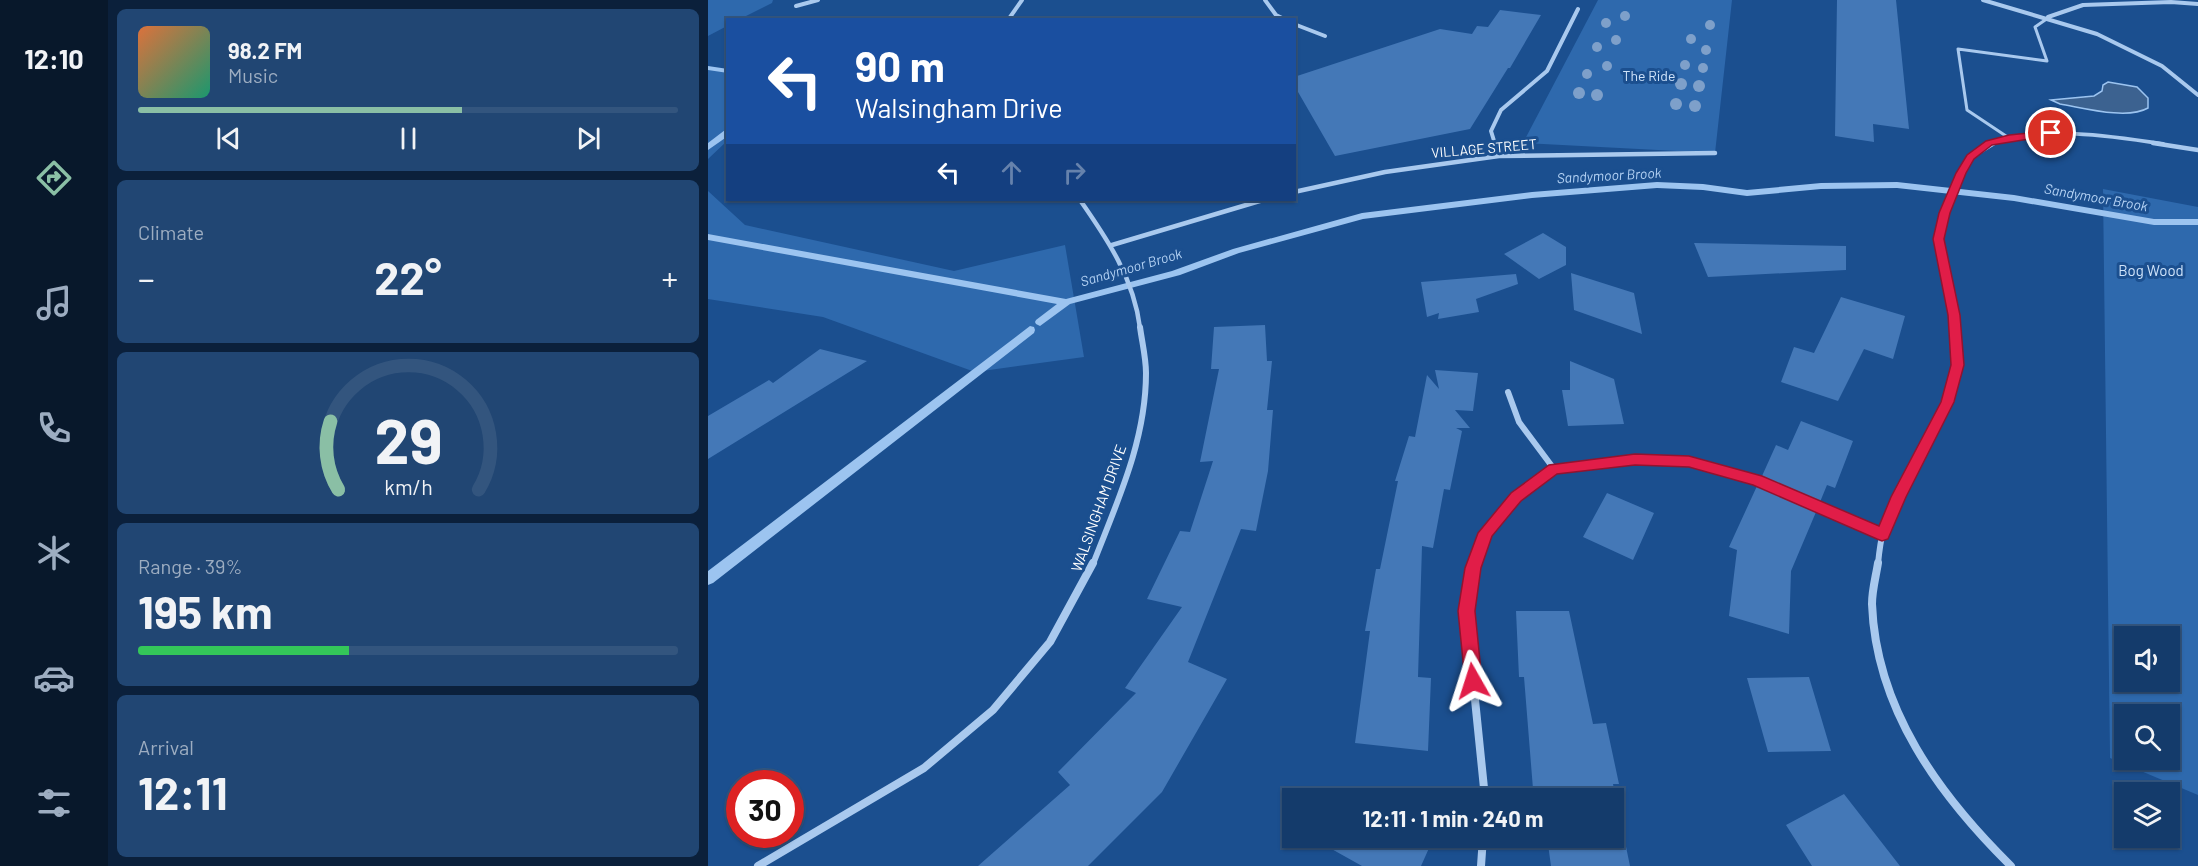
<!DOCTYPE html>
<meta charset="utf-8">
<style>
body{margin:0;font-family:Barlow,sans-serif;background:#214673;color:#f1f3f6;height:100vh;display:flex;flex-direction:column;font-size:22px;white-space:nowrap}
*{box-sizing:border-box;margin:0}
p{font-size:20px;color:#9dadc1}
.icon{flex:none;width:33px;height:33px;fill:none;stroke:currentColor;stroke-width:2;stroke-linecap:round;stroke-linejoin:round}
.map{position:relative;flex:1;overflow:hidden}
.side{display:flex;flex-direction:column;gap:9px;padding:9px;background:#0b203b;width:600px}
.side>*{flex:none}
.banner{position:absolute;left:18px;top:18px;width:570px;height:183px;border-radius:0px;box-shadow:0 2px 4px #0004,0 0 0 2px #33557e;background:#1a4fa0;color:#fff;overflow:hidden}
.fabs{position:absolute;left:1406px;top:626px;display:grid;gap:12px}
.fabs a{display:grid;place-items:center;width:66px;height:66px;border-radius:0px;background:#143b6b;box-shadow:0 2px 4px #0004,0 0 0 2px #33557e;font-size:30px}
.speed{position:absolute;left:18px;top:770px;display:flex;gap:12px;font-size:30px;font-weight:700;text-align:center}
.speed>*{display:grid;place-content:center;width:78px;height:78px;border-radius:50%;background:#143b6b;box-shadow:0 2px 4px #0004,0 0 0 2px #33557e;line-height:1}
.speed .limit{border:9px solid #d22;background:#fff;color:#111}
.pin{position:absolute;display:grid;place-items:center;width:51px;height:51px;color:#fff;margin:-26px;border:3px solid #fff;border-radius:50%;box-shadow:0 2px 6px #0007}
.me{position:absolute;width:66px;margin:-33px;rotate:354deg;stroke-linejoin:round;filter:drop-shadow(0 0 4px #0008)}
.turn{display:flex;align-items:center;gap:21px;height:126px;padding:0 30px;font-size:27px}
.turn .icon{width:78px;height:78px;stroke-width:2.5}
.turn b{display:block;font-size:42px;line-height:51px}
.lanes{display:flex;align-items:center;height:57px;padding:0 30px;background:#0003;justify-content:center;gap:30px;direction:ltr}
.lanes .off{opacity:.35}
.big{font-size:45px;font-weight:700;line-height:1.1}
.side .card{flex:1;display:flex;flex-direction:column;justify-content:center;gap:9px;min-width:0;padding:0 21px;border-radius:9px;background:#214673}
.side .dial{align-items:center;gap:0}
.dial svg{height:156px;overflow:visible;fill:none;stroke:#33557e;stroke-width:7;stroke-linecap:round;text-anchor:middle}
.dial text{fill:#f1f3f6;stroke:none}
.song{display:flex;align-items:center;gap:18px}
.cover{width:72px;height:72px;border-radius:9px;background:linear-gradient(135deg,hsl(20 70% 55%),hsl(160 70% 35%))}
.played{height:6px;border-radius:3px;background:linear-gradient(90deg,#8abfa5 60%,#33557e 60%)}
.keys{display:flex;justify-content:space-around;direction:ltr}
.heat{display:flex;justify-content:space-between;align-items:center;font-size:33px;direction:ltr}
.charge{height:9px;border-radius:4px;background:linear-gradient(90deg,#34c759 39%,#33557e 0)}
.trip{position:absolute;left:574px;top:788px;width:342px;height:60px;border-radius:0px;background:#143b6b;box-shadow:0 2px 4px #0004,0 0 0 2px #33557e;font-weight:700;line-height:60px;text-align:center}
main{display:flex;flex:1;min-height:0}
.menu{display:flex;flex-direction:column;width:108px;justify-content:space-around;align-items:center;background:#08182b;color:#9dadc1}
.menu .icon{width:42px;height:42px}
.menu .on{color:#8abfa5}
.menu b{font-size:27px;color:#f1f3f6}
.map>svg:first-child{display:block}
</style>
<main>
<nav class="menu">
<b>12:10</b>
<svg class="icon on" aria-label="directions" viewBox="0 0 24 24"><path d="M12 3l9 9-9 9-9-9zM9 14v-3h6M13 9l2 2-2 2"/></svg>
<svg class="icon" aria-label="music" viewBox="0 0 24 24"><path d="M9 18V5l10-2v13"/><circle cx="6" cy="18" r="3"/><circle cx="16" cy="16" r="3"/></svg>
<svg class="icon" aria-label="phone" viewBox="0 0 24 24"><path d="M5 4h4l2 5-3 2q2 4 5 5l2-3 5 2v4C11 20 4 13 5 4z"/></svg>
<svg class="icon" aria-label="climate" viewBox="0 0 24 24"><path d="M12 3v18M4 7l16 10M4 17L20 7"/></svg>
<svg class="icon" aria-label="car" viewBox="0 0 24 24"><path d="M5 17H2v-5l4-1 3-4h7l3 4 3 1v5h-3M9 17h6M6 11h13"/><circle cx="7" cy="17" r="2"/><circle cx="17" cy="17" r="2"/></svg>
<svg class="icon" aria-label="filters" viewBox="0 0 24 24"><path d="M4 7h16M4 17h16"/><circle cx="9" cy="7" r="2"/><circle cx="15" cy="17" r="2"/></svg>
</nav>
<section class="side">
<div class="card">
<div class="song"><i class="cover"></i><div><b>98.2 FM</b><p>Music</p></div></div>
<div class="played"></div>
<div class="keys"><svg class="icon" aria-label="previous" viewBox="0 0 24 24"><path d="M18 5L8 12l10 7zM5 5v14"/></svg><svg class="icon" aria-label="pause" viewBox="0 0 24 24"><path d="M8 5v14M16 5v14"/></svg><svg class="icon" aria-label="next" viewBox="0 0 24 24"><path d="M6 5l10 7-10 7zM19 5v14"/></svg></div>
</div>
<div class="card"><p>Climate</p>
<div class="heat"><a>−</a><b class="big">22°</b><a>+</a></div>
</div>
<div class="card dial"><svg viewBox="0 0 100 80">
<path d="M14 69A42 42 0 1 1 86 69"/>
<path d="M14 69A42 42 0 0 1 10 34" stroke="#8abfa5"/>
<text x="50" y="56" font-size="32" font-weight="700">29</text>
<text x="50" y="72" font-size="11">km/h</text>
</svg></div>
<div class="card"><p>Range · 39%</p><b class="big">195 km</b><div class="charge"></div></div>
<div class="card"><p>Arrival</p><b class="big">12:11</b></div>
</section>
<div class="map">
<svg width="1490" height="866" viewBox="0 0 1490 866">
<rect width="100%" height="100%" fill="#1b4f8f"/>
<!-- green -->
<path fill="#2e69ad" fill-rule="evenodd" d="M0,0H65L64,3L32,19L20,20L19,26L0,36Z
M890,0H1024L1007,153L815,143Z
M0,67L20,70L19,141L0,159Z
M1395,189L1490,207V795L1402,758ZM1416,636H1461V681H1416ZM1416,714H1461V759H1416Z
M0,191L37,225L246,271L357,245L376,357L267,372L115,317L0,299Z"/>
<!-- water -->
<path fill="#3c6290" stroke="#9cc4f0" stroke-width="1.5" d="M1400,82L1429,87L1440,98V108C1419,120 1376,108 1352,104L1343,100L1386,96L1394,91L1395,85Z"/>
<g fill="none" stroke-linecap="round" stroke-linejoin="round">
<!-- stream -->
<path fill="#9cc4f0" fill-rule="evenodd" d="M0,66L20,69V73L0,70Z
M17,130H20V136L0,150V143Z
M949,182L995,184L1039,190L1113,183L1189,182L1306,195L1446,219H1490V225H1446L1306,201L1189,188L1113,189L1039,196L995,190L949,188L824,198L655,219L531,253L472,275L362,304L332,326L328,324L327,322L328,320L349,304L0,240V234L358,299L464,271L525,249L654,213L824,192Z
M322,326L326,327L327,330L326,333L5,583L0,585V571Z"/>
</g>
<!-- building -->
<path fill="#4478b7" d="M1129,0H1188L1201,129L1165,124L1166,142L1127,136Z
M792,10L833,15L802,68H800L762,129L627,156L586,85V77L732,29L764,34L769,26L780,27Z
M835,233L858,247V265L831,279L796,254Z
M986,243L1138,246V270L1000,277Z
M863,273L926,293L934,334L866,310Z
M808,274L810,284L768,299L771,312L730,319L731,313L719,317L713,282Z
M1133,297L1197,316L1185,359L1156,349L1130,401L1073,382L1086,347L1106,353Z
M557,325L559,361H564L559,410H565L560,471L548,531L533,529L480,662L519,679L454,792L380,866H270L362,785L350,772L428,693L417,688L474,607L439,599L472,531L482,532L505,461L492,462L511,369H503L506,327Z
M112,349L159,361L0,459V416L61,380L65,383Z
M862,361L906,379L916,424L860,426L854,390H862Z
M727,370L770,373L765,411L747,410L762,428H748L754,431L742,490L736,489L725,548L714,546L710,677L723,678L720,751L647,743L662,631H657L668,569H672L690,481H687L701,436L707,437L719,375L731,389Z
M1093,421L1145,441L1127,488L1119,485L1112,502L1054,476L1068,445L1080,450Z
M1049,486L1108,512L1083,571L1081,634L1021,616L1029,550L1021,547Z
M899,493L946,513L925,560L875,537Z
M808,611H861L885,724L898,723L911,784H905L922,866H843L839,837H906V798H834L832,788L825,789L816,677H811Z
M1101,677L1123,751L1060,752L1039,678Z
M1136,794L1192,866H1104L1078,825Z
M626,837H726L713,866H654L620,847Z"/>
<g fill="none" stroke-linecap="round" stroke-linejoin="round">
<!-- lane -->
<path stroke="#a9c9ee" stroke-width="3" d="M1301,138L1259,110L1250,49L1339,61L1327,27L1340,18"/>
<!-- street-far3 -->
<path stroke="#a9c9ee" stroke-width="4" d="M557,0L568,15L578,20
M1275,0L1389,34L1454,66L1490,95
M88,6L110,0
M1340,17L1375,5L1463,2L1490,4
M300,20L314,0
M586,24L617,36
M787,144L783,131L793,110L839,71L870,9
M1281,144C1337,126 1398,135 1455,144"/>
<!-- street-far2 -->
<path stroke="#a9c9ee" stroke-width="4.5" d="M787,143L791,156
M1445,143L1490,150
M586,192L677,172L791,156L1007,153
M372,200C400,240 426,279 432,328
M404,245L555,200
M1247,328L1231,236L1235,217L1257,165L1263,157L1286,143"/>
<!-- street-far1 -->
<path stroke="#a9c9ee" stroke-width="6" d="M800,392L811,422L846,469
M385,564C409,502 438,441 438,373C438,358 434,342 432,327
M766,564L778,533L808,497L846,469L927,460L981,462L1049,480L1174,535
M1170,564C1171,554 1172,543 1175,532C1194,474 1242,426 1250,364C1251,352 1248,339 1246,327"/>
<!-- street -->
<path stroke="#a9c9ee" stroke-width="8" d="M767,563L758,611L777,798
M1170,563C1168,576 1164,590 1164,604C1168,709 1231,795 1303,866
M50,866L216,768L285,710L342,642L385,563
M773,866L775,837"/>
</g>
<!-- trees -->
<g fill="#7ea0ca">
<circle cx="917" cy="16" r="5"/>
<circle cx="898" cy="23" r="5"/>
<circle cx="1002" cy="25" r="5"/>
<circle cx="983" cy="39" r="5"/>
<circle cx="908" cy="40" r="5"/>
<circle cx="889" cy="47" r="5"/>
<circle cx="998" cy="50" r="5"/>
<circle cx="977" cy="65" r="5"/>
<circle cx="899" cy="66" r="5"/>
<circle cx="995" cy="68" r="5"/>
<circle cx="879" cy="74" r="5"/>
<circle cx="973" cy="84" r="6"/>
<circle cx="991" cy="86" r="6"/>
<circle cx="871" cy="93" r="6"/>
<circle cx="889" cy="95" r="6"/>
<circle cx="968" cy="104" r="6"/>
<circle cx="987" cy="106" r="6"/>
</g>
<!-- route -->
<path fill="#e11d48" stroke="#92132f" stroke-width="1.5" d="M1343,131L1348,133L1347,135L1284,145L1266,159L1258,173L1242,213L1236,239L1252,315L1256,365L1246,402L1198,497L1180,539L1174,541L1169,539L1045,485L981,467L927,465L849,474L813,501L784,536L773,568L767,611L774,681L771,687L765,690L759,687L757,681L750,611L757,568L770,533L803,493L841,465L927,454L981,456L1054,476L1171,526L1183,497L1233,402L1243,365L1240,315L1225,239L1231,213L1248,173L1259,155L1278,141L1301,135Z"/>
<g text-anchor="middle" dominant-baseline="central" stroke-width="6" stroke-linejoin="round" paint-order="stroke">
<!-- far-park labels -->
<g font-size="14" fill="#cfe3fa" stroke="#1b4f8f">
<text x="941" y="75">The Ride</text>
</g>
<!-- far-street labels -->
<g font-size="14" fill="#fff" stroke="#1b4f8f">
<text transform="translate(776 148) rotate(-5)">VILLAGE STREET</text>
</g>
<!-- far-water labels -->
<g font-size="14" font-style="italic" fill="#b5d3f5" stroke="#1b4f8f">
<text transform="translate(901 175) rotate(-3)">Sandymoor Brook</text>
<text transform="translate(1388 197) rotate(10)">Sandymoor Brook</text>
<text transform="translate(423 267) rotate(-16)">Sandymoor Brook</text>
</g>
<!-- park labels -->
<g font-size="15" fill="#cfe3fa" stroke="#1b4f8f">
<text x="1443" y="270">Bog Wood</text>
</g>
<!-- street labels -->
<g font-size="15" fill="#fff" stroke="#1b4f8f">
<text transform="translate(390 508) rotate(-70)">WALSINGHAM DRIVE</text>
</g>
</g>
</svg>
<div class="fabs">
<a><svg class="icon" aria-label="sound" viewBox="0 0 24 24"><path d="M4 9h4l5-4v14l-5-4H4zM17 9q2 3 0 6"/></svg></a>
<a><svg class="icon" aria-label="search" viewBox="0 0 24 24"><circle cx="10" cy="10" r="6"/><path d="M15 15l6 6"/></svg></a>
<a><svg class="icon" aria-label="layers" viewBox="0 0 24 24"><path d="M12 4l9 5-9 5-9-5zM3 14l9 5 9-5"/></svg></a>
</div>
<div class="speed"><div class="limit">30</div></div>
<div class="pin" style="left:1343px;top:133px;background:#d93025"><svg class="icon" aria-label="arrive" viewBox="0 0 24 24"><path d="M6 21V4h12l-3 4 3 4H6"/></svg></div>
<svg class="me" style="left:765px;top:681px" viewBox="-20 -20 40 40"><path d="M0-17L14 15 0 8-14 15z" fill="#e11d48" stroke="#fff" stroke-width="4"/></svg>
<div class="trip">12:11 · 1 min · 240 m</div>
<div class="banner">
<div class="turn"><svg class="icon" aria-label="left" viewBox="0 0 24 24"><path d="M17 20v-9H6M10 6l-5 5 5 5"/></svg><div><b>90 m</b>Walsingham Drive</div></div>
<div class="lanes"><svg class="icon" aria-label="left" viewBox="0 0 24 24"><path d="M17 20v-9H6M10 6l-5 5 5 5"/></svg><svg class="icon off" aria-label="ahead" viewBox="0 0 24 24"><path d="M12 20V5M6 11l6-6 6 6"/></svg><svg class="icon off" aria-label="right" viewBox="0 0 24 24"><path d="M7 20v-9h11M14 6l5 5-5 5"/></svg></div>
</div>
</div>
</main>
